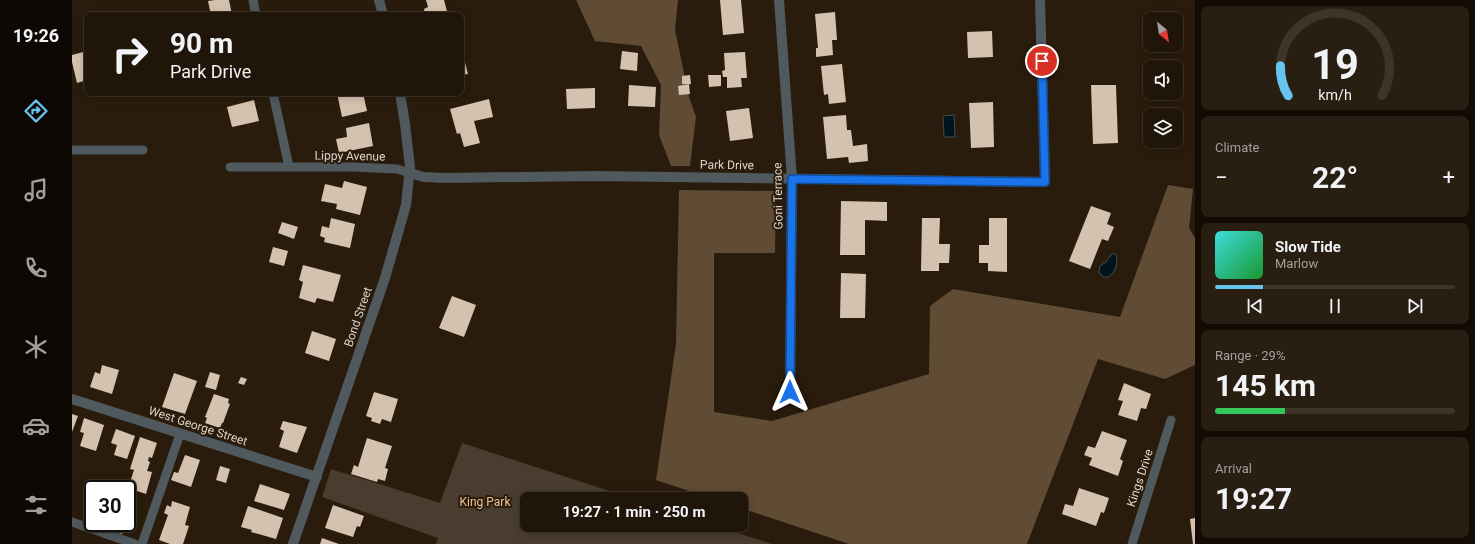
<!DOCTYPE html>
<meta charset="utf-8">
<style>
body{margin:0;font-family:Roboto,sans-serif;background:#281e12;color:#f1f3f6;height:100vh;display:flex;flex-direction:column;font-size:15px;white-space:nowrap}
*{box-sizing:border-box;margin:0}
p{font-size:13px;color:#a29f9c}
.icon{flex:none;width:22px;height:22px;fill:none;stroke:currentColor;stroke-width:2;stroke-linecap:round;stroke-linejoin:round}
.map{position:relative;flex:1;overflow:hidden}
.sheet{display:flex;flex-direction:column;gap:6px;padding:6px;background:#120c05;width:280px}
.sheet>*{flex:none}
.top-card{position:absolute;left:12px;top:12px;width:380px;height:84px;border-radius:8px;box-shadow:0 2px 10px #0003,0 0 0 1px #3d342a;background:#201509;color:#f1f3f6;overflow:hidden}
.needle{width:26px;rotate:150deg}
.tools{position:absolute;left:1071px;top:12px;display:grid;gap:8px}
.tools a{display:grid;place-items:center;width:40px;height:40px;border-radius:8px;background:#201509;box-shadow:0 2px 10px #0003,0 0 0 1px #3d342a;font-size:20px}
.speed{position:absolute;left:12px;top:480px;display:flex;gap:8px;font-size:20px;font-weight:700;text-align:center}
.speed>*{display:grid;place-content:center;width:52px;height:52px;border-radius:50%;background:#201509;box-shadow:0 2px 10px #0003,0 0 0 1px #3d342a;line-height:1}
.speed .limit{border:2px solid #111;border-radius:6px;background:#fff;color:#111}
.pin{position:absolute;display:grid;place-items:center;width:34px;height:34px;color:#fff;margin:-17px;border:2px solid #fff;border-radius:50%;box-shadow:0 1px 4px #0007}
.me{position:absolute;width:44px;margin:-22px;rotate:0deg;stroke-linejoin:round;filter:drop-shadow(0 0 3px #0008)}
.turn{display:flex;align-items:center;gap:14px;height:84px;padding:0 20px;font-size:18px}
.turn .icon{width:52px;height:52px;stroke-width:2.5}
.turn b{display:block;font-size:28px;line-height:34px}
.big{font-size:30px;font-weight:700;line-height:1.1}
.sheet .card{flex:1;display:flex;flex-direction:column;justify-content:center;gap:6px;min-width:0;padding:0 14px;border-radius:8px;background:#281e12}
.sheet .dial{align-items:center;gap:0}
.dial svg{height:104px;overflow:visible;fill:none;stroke:#3d342a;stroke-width:7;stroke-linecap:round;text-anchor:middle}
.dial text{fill:#f1f3f6;stroke:none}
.song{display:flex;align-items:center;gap:12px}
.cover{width:48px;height:48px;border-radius:6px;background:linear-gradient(135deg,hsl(180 70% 55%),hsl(130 70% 35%))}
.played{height:4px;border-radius:2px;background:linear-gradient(90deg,#65c5ee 20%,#3d342a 20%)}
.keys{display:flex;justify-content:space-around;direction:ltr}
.heat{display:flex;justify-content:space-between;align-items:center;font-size:22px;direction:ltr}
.charge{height:6px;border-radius:3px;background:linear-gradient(90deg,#34c759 29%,#3d342a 0)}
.trip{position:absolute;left:448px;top:492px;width:228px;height:40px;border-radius:8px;background:#201509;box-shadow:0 2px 10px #0003,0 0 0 1px #3d342a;font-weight:700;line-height:40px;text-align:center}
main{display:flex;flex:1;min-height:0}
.tab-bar{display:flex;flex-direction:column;width:72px;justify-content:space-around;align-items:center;background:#0d0804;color:#a29f9c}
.tab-bar .icon{width:28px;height:28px}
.tab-bar .on{color:#65c5ee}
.tab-bar b{font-size:18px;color:#f1f3f6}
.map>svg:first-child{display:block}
</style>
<main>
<nav class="tab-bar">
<b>19:26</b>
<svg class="icon on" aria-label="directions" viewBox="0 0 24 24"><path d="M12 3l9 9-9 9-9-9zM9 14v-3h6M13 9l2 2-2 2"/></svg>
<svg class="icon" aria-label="music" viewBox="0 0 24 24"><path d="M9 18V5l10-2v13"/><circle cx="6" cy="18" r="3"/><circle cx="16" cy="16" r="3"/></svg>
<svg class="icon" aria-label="phone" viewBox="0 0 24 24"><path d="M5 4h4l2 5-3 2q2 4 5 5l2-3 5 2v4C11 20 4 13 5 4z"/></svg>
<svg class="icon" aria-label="climate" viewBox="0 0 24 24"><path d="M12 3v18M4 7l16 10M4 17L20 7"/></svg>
<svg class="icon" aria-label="car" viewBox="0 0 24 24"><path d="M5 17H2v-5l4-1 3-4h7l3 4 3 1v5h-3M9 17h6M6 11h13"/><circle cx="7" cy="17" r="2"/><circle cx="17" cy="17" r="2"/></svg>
<svg class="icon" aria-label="filters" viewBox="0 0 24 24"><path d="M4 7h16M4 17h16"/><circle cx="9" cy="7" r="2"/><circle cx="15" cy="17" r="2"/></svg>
</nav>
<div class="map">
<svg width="1123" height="544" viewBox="0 0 1123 544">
<rect width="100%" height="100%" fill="#2a1c0c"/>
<!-- green -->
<path fill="#493d30" d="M390,443L562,499H455V525H641L700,544H364L366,538L250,497L259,469L368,503Z"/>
<!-- forest -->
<path fill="#604b35" d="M504,0H606L603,30L617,97L624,117L618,166H599L587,135L589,85L569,46L523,41Z
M1096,185L1121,189L1117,228L1123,238V365L1093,379L1026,359L955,544H777L669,508V499H641L584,480L604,344L607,190L704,191L703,253H642V412L700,421L857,374L858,306L881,289L1048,317Z"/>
<!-- water -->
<path fill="#00141d" stroke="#424d51" d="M882,115L883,137H872L871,116Z
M1042,253L1044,255C1047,263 1042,279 1031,277L1027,272L1028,266L1034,262L1039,255Z"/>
<!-- building -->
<path fill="#d5c2ae" d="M143,0H157L160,15H139L136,1Z
M354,0H372L376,15H353L352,9L356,7Z
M648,0H669L672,33L651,35Z
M763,12L765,40H760L761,55L744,57V48H746L743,14Z
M920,31L921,57L896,58L895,32Z
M15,51V80L5,83L0,62V55Z
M389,51H390L396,74L389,75Z
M550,51L566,53L565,71L548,69Z
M673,52L675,78H669L670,87L655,88V77H651L650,71L653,70L652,53Z
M770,64L774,102L757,104L756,94L752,95L749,66Z
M618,75L619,84H610V76Z
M636,75H649V86L637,87Z
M617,84L618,94L607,95L606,86Z
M557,85L584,87L583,107L556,106Z
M1019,85H1044L1046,143L1021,144Z
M523,88V108L495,109L494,89Z
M265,93H291L295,111L270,117Z
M417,99L421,117L402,121L408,143L392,147L388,133L385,134L378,109Z
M182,100L187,121L160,127L155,107Z
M921,102L922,147L899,148L897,103Z
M677,108L681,138L658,141L654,111Z
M774,115L775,130H779L781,146L795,144L796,161L777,163L776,157L755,159L751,117Z
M297,123L301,146L267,153L264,139L275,137L274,128Z
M272,181L295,187L288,215L264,209L265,204L249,201L253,184L270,188Z
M769,201L815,202V221L793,220V255H768Z
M1019,206L1039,213L1035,224L1042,227L1036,241L1030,239L1018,269L997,261Z
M259,218L283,224L278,248L252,242L253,238L248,236L250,226L257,228Z
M850,218H868L867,244H878L877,263H867V271H849Z
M917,218H935V272L916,271V263H907V245H917Z
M210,222L226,227L222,239L206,233Z
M201,247L216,251L212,266L197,262Z
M231,265L269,275L261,302L245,298L243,303L227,298L231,282L227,280Z
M769,273L794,274L793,318H768Z
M380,296L404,305L392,337L367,328Z
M240,331L264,339L257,361L233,353Z
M30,365L47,370L40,394L18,387L23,372L28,374Z
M138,372L148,375L144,390L133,387Z
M102,373L125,381L113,414L90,407Z
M169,377L175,379L172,385L166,383Z
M1052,383L1079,394L1074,409L1069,408L1065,421L1046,415L1051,401L1046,400Z
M302,392L326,399L319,422L310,419L308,424L299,421L300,418L294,416Z
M142,394L157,399L156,403L158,404L151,423H150L148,428L133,423L135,418L133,417Z
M0,414L6,416L0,432Z
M12,418L32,425L24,451L8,446L12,433L8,432Z
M211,421L235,427L225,453L207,447L212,431L208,429Z
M44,429L63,436L55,459L42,455L45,445L39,443Z
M1030,431L1055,440L1048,459L1051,461L1046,476L1017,465L1020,458L1012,455L1016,446L1023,448Z
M68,437L85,443L80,458L77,457L76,461L78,462L75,471L80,472L74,494L56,488L62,470L58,469Z
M295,438L320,446L313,468L316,469L313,481L306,479L305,482L279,474L282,465L286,467Z
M113,455L128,460L119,487L99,480L102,472L106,473Z
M148,466L158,469L154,483L144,480Z
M188,484L218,494L212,510L182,501Z
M1007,488L1037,498L1032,513L1029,512L1024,526L990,514L993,504L1001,506Z
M100,501L118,507L113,525L117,526L111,544H98L87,540L96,515L92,513L95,505L99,507Z
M261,505L292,516L288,527L285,526L281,537L253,528Z
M176,506L211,518L204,539L179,532L180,530L169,527Z
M1123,518V544H1121L1118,519Z
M36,523H54L50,534L34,529Z
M250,538L267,544H248Z"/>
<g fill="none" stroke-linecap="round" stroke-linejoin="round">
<!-- lane -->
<path stroke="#4f595e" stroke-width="9" d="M181,0L184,15
M201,93L217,167
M0,150H71
M158,167H281L325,169L338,173
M0,522L63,544
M70,544L108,434
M1060,544L1099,420"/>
<!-- street -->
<path stroke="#4f595e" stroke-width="10" d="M307,0L311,15
M707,0L720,179L718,392
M338,173L352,177L372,178L522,176L973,182L968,0
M0,399L245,477
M221,544L313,278L334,205L338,167L333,124L328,93"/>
</g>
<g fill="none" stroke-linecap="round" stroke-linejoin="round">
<defs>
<path id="route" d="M718,392L720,179L973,182L970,61"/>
</defs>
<!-- route casing -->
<use href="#route" stroke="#114b97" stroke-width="10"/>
<!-- route -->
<use href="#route" stroke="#1a73e8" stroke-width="7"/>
</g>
<g text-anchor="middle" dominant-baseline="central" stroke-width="4" stroke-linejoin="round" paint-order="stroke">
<!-- street labels -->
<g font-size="12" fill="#ddd3c9" stroke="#2a1c0c">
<text transform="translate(278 156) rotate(1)">Lippy Avenue</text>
<text transform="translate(655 165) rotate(1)">Park Drive</text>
<text transform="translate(706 196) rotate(-91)">Goni Terrace</text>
<text transform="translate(286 317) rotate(-71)">Bond Street</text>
<text transform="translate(126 426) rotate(18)">West George Street</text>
<text transform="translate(1068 478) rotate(-72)">Kings Drive</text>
</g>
<!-- park labels -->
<g font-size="12" fill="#edc498" stroke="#2a1c0c">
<text x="413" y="502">King Park</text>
</g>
</g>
</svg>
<div class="tools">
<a><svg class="needle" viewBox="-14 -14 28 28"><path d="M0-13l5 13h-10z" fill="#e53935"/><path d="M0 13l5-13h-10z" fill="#a29f9c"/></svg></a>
<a><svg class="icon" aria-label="sound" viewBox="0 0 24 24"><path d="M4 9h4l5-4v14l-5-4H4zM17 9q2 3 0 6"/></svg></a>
<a><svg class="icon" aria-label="layers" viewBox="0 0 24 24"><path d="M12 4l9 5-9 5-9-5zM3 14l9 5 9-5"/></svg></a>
</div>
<div class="speed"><div class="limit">30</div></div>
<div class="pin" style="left:970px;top:61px;background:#d93025"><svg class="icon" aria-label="arrive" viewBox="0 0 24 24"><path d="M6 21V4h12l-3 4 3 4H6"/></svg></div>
<svg class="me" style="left:718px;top:392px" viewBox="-20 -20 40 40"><path d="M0-17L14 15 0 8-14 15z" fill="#1a73e8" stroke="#fff" stroke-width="4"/></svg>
<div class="trip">19:27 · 1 min · 250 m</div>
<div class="top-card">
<div class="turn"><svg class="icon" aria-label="right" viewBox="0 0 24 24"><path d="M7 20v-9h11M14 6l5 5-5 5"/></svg><div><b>90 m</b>Park Drive</div></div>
</div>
</div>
<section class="sheet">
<div class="card dial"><svg viewBox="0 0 100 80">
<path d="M14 69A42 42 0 1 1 86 69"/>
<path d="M14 69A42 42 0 0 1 8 46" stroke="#65c5ee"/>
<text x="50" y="56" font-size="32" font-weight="700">19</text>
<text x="50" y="72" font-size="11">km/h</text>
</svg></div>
<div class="card"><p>Climate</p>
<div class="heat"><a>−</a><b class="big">22°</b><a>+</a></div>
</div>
<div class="card">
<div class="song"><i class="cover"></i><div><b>Slow Tide</b><p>Marlow</p></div></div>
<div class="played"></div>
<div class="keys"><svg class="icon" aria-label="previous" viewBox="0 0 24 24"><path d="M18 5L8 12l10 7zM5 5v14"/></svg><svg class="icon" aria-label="pause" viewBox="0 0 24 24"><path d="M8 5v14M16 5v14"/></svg><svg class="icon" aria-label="next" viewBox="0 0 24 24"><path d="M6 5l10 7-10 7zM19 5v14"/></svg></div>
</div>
<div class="card"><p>Range · 29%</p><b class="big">145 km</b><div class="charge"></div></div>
<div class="card"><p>Arrival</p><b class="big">19:27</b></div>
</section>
</main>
